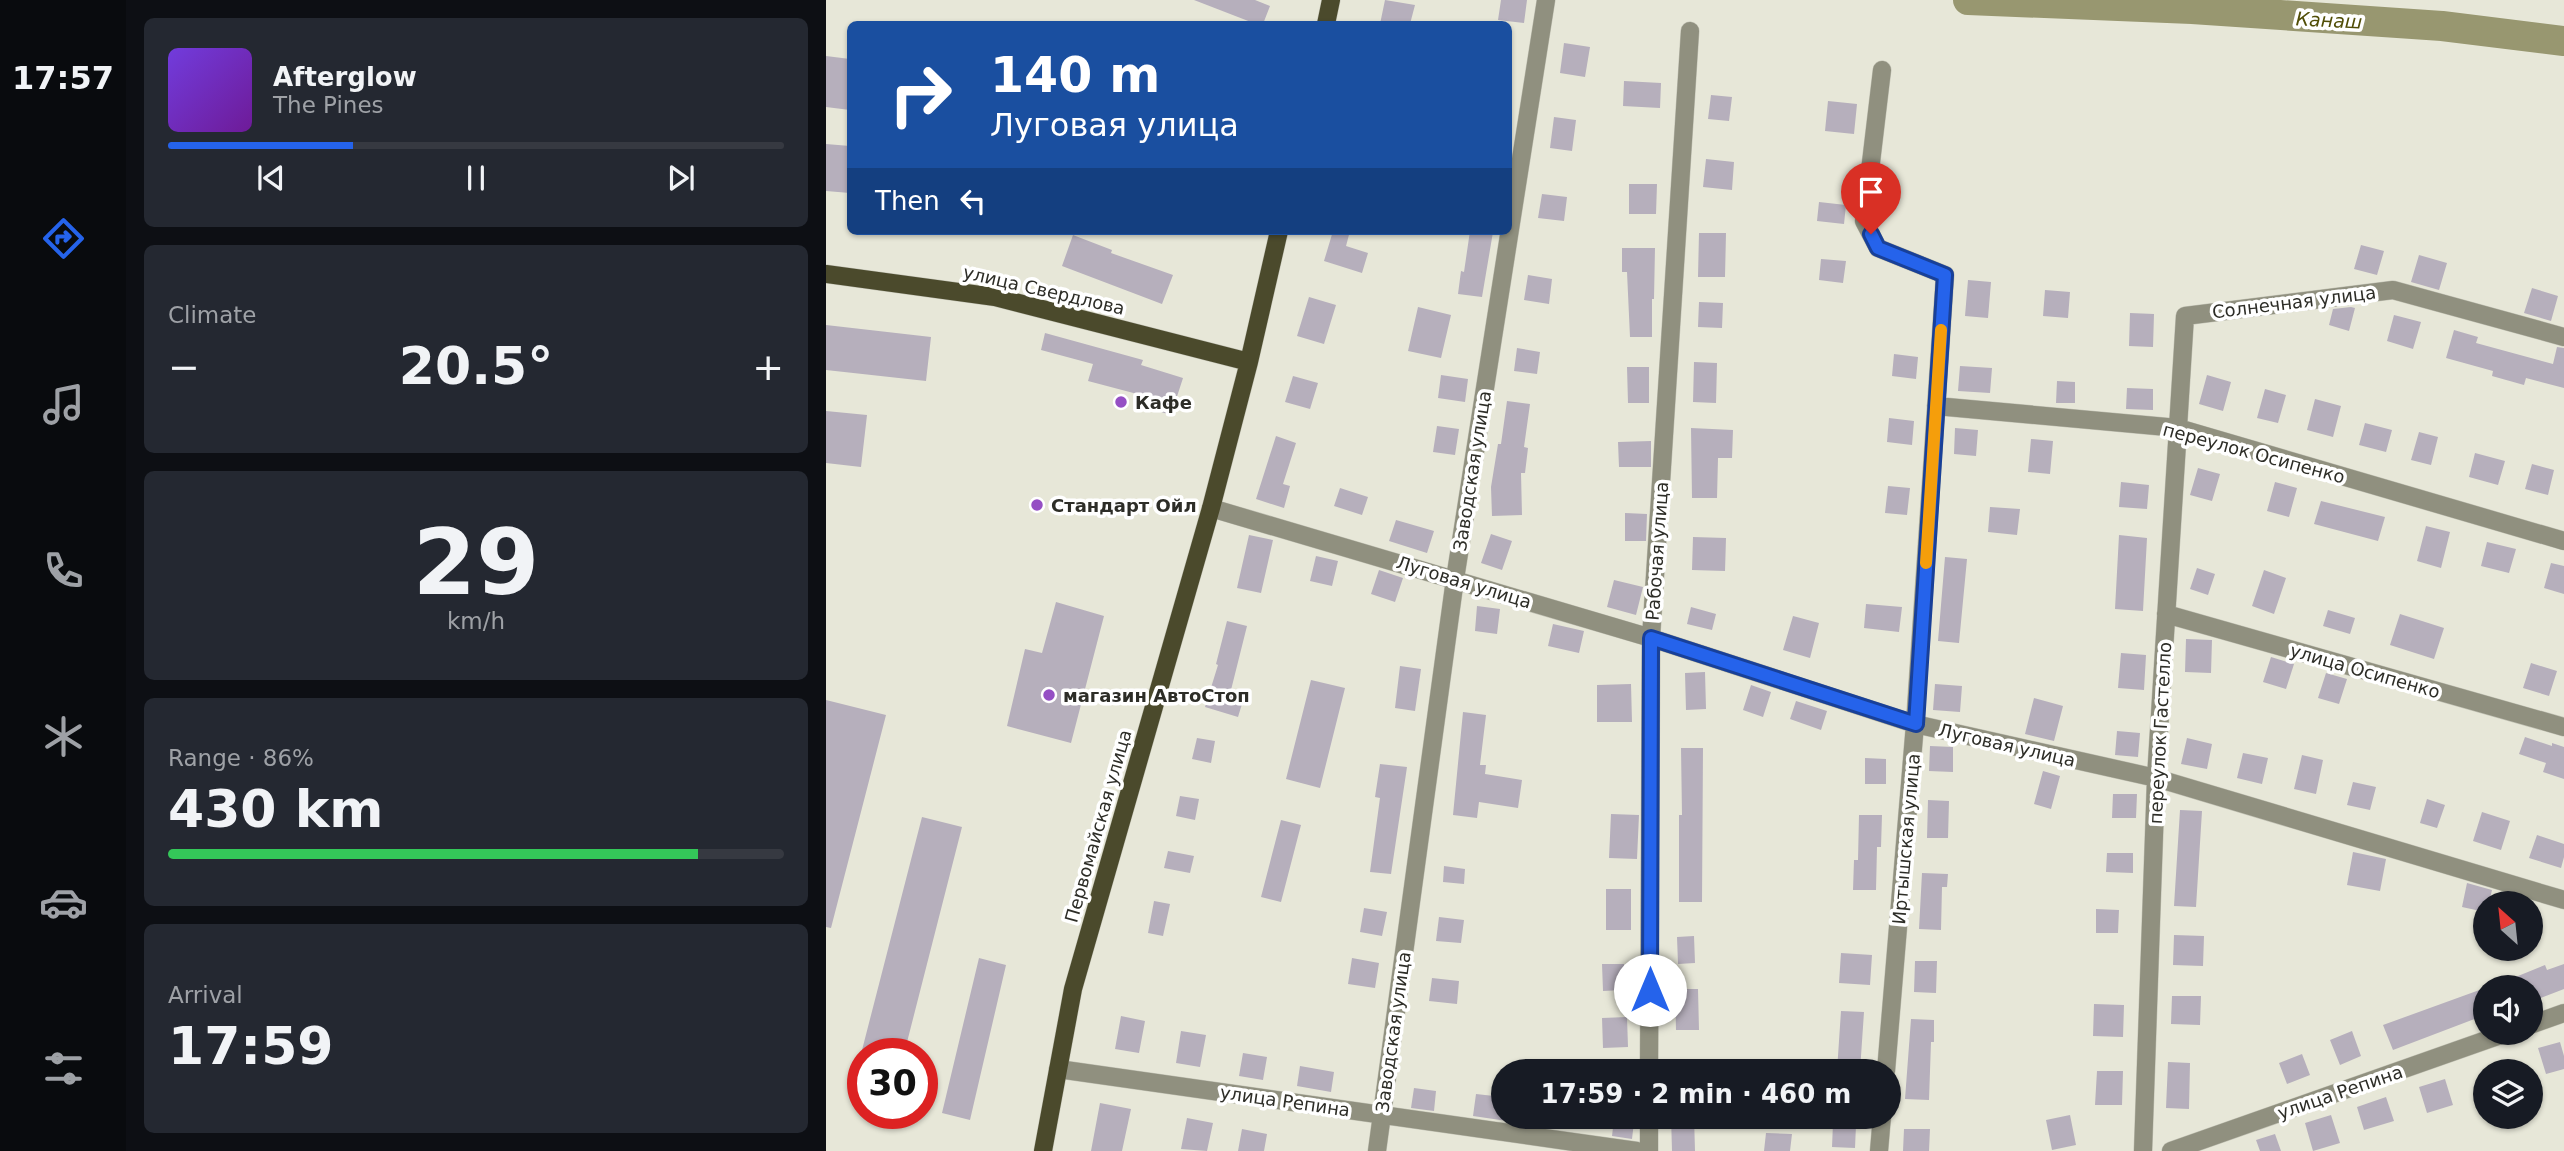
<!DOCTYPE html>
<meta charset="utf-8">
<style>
body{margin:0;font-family:"DejaVu Sans",sans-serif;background:#242831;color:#f1f3f6;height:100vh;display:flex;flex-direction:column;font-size:26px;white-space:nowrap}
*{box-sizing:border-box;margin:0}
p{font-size:23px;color:#9ea1a6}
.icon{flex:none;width:38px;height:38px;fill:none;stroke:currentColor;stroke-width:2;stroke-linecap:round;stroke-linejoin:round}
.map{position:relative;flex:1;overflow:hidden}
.details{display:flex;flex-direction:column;gap:18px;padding:18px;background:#0d0f14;width:700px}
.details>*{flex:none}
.top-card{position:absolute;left:21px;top:21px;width:665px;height:214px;border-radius:10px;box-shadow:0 2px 5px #0004;background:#1a4fa0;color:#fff;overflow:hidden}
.needle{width:46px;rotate:333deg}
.controls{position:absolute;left:1647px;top:891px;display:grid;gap:14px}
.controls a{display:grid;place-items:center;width:70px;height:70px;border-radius:50%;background:#171b24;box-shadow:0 2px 5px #0004;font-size:35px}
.speed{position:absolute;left:21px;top:1038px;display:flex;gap:14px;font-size:35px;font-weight:700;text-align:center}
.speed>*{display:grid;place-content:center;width:91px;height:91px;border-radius:50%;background:#171b24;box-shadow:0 2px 5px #0004;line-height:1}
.speed .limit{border:10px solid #d22;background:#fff;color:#111}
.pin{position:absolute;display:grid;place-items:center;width:60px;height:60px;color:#fff;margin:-72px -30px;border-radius:50% 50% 50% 0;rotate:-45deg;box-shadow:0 0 7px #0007}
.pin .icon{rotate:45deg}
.me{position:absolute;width:77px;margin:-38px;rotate:0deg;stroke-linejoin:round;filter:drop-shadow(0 0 5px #0008)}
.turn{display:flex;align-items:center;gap:24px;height:147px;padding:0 28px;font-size:32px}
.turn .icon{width:91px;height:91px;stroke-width:2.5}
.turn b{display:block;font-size:49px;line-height:60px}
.then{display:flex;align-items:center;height:66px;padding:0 28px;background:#0003;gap:14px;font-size:26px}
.big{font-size:52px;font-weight:700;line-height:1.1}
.details .tile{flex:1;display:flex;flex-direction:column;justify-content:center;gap:10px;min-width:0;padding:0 24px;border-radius:10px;background:#242831}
.details .dial{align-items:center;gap:0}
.dial b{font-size:91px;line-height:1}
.song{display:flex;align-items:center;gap:21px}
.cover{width:84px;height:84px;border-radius:10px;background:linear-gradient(135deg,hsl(260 70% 55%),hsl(280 70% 35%))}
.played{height:7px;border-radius:4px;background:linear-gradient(90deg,#2563eb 30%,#363941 30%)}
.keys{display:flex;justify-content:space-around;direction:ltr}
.heat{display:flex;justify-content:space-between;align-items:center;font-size:38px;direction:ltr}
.charge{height:10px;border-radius:5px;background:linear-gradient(90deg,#34c759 86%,#363941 0)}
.trip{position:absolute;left:665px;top:1059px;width:410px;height:70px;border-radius:35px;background:#171b24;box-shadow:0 2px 5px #0004;font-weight:700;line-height:70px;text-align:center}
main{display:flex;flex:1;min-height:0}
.tab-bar{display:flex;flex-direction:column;width:126px;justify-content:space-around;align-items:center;background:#090b0e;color:#9ea1a6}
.tab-bar .icon{width:49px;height:49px}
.tab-bar .on{color:#2563eb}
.tab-bar b{font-size:32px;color:#f1f3f6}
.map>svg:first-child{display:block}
</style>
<main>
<nav class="tab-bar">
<b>17:57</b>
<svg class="icon on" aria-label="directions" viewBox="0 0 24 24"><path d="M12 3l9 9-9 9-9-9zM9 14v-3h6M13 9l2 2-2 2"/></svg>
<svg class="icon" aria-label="music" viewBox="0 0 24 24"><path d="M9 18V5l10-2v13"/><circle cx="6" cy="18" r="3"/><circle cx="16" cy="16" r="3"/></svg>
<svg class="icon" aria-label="phone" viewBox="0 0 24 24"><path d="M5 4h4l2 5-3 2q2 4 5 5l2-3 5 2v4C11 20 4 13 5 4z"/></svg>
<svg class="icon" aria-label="climate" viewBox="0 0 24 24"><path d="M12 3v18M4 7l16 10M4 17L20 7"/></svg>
<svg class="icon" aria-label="car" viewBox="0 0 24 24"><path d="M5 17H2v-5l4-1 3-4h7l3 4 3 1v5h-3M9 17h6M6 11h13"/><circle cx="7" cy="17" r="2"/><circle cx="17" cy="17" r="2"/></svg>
<svg class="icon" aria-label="filters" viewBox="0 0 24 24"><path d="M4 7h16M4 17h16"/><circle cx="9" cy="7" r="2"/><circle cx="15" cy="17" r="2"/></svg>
</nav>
<section class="details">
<div class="tile">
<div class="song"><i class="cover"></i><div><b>Afterglow</b><p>The Pines</p></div></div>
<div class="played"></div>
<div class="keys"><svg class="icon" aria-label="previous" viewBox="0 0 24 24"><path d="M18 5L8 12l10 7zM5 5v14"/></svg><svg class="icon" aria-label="pause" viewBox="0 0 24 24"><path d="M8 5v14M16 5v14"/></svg><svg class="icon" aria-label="next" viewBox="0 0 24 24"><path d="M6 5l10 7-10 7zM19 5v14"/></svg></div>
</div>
<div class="tile"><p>Climate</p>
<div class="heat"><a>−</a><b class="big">20.5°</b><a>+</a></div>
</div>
<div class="tile dial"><b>29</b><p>km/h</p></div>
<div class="tile"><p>Range · 86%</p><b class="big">430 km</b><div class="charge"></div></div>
<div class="tile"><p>Arrival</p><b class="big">17:59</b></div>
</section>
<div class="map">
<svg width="1738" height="1151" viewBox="0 0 1738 1151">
<rect width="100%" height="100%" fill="#e7e7d8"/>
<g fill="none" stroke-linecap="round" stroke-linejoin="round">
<!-- river -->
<path stroke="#989770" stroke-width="30" d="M1142,0L1366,9L1616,26L1738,41"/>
</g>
<!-- building -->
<path fill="#b6afbc" d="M368,0H429L444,6L437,24H430Z
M559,0L589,5L584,24H554Z
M675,0H701L698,23L672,20Z
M738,43L764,47L759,77L734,73Z
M0,56L24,59V110L0,107Z
M798,81L835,83L834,108L797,106Z
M885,95L906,97L903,121L882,119Z
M1002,101L1031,104L1028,134L999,131Z
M728,117L750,120L746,151L724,148Z
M0,144L24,146V193L0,191Z
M880,159L908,162L906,190L877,187Z
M803,184H831L830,214H803Z
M716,194L741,197L738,221L712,218Z
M993,202L1020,205L1018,224L991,221Z
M507,231H524L520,246L542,253L536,273L498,261Z
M644,231L667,232L656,297L632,294L635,271L638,272Z
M873,233H900L899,277H872Z
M247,235L286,250L285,253L347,275L336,304L236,266Z
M1535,245L1558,251L1551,275L1528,269Z
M796,248H829L828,299H826V337H804L801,272H796Z
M1593,255L1621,263L1613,290L1585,282Z
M995,259L1020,261L1017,283L993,280Z
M702,275L726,279L723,304L698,300Z
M1142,280L1165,282L1162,318L1139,316Z
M1706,288L1732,296L1725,321L1698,313Z
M1219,290L1244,292L1242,318L1217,316Z
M483,297L510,305L498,344L471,336Z
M873,302L897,303L896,328L872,327Z
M592,307L625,315L615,358L582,351Z
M1525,307L1529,308L1523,331L1503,325L1507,309Z
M1304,313L1328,314L1327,347L1303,346Z
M1568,315L1595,322L1587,349L1561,341Z
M0,325L105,337L100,381L0,370Z
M1628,330L1652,337L1650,343L1727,364L1731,347L1738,348V388L1700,378L1698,385L1666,376L1667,371L1620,358Z
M219,333L317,360L315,365L357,378L345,415L312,405L315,395L262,381L267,364L215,350Z
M691,348L714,352L711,374L688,371Z
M1068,354L1092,357L1090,379L1066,376Z
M868,362L891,363L890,403L867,402Z
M1134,366L1166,368L1164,393L1132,391Z
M801,367H823V403H802Z
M615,375L642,379L639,402L612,398Z
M1381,375L1405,382L1397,411L1373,404Z
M467,376L492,383L484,409L459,402Z
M1231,381L1249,382V403H1230Z
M1301,388L1327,389V410L1300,409Z
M1439,389L1460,395L1452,423L1431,418Z
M1489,399L1515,406L1507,437L1481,430Z
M681,401L704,404L698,447L702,448L699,473H695L696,515L666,516L665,487L672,444H675Z
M0,411L41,415L35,467L0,463Z
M1063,418L1088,421L1086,445L1061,442Z
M1539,423L1566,430L1560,452L1533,445Z
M611,426L633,429L629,455L607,452Z
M865,428L907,430L906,458H892L891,498H866Z
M1129,428L1152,430L1150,456L1128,454Z
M1593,432L1612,437L1605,465L1585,460Z
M450,436L470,443L457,484L464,486L458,508L430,499Z
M1205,439L1227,441L1224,474L1202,472Z
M825,441V467H793L792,442Z
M1649,453L1679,461L1672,485L1643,477Z
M1706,464L1728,470L1722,495L1699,489Z
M1372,468L1394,474L1386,501L1364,495Z
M1295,482L1323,485L1321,509L1293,507Z
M1449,482L1471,488L1463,517L1441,511Z
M1062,486L1084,488L1081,515L1059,513Z
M514,488L542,497L536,515L508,506Z
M1495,501L1559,517L1552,541L1488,524Z
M1164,507L1194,509L1191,535L1162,532Z
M799,513L821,514L820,541H799Z
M570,520L608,531L601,553L563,541Z
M1600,526L1624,532L1615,568L1591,561Z
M665,534L686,541L676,570L655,563Z
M423,535L447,540L435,593L411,588Z
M1293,535L1321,538L1317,611L1289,609Z
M867,537L900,538L899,571L866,570Z
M1661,542L1690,549L1683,573L1655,566Z
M490,556L512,561L506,586L484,581Z
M1119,557L1141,559L1133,643L1112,641Z
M1725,563L1738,566V594L1718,588Z
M1371,568L1389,574L1382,595L1364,589Z
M553,570L577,578L569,602L545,594Z
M1438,570L1460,578L1448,614L1426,606Z
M788,580L817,587L810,615L781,607Z
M230,602L278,616L245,743L181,726L199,649L216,653Z
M1040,604L1076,607L1073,632L1038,628Z
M651,606L674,609L671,634L649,631Z
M865,607L890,614L886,630L861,624Z
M1502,610L1529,618L1524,634L1497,626Z
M1574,614L1618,628L1608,659L1564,645Z
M967,616L993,623L984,658L957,650Z
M401,621L421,626L405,690L419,694L412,717L379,707L392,665L390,664Z
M727,624L758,631L753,653L722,646Z
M1360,639L1386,640L1385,673L1359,672Z
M1295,653L1320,655L1318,690L1292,688Z
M1445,657L1468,664L1460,689L1437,682Z
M1705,663L1731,671L1723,696L1697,688Z
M574,666L595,669L589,711L569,708Z
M879,672L880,709L860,710L859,673Z
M1500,673L1521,679L1513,704L1492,698Z
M485,680L519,688L494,788L460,779Z
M805,684L806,722H771V685Z
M1109,684L1136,686L1134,712L1107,710Z
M925,685L945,692L937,717L917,710Z
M1208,698L1237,706L1228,741L1199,734Z
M0,700L60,715L5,928L0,927Z
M970,701L1001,711L995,730L964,719Z
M637,712L660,715L654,765H660L659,774L696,780L692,808L653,802L651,818L627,815Z
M1291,731L1314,733L1312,757L1289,755Z
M1699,737L1726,746V743L1738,747V779L1717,772L1720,763L1693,754Z
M371,738L389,741L385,763L366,759Z
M1361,738L1386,744L1381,769L1355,764Z
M1104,746L1127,747V772L1103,771Z
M855,748H877L876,902H853V815H856Z
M1417,753L1442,758L1436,784L1411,778Z
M1476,755L1497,760L1490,794L1468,789Z
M1039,758L1060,759V784H1039Z
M554,764L581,767L565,874L544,872L554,798L549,797Z
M1217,771L1234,776L1225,809L1208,804Z
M1527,782L1550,787L1544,810L1521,805Z
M1287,794H1311L1310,818H1286Z
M354,796L373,799L369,820L350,816Z
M1601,799L1619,805L1611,828L1594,823Z
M1102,800L1123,801L1122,838H1101Z
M1354,810L1376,811L1370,907L1348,906Z
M1656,812L1684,821L1675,850L1647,841Z
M785,814L813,815L811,859L783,858Z
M1033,815H1056L1055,847H1051L1050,890H1027L1028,860H1032Z
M96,817L136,827L78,1054H35Z
M455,820L475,825L455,902L435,897Z
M1711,835L1738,844V857L1735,868L1703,858Z
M342,851L368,856L364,873L338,868Z
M1527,852L1560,859L1554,891L1521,885Z
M1281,853H1307V873L1280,872Z
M618,866L639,869L638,884L617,882Z
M1096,873L1122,874L1121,887H1116L1115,930L1093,929Z
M1641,883L1666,890L1663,903H1659V912L1636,907Z
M780,889H805V930H780Z
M328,901L344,904L337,936L322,933Z
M538,908L561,912L556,936L534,932Z
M1270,909L1293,910L1292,933H1270Z
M613,917L638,920L635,943L610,941Z
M1348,935L1378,936L1377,966L1347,965Z
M868,936L869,963L852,964L851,937Z
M1015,953L1046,955L1044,985L1013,983Z
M153,958L180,965L144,1120L116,1113Z
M526,958L553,963L549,988L522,984Z
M1089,961H1111L1110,993L1088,992Z
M776,964H798V990L777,991Z
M1738,964V989L1704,1002V987H1665L1719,965L1721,970Z
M606,978L633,981L631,1004L603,1001Z
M1659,988V1015L1567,1050L1557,1025Z
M849,989H872L873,1030H850Z
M1346,996H1375L1374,1025L1345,1024Z
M1268,1004L1298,1005L1297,1037L1267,1036Z
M1015,1011L1038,1012L1034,1071H1011Z
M295,1016L319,1021L313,1053L289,1049Z
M801,1017L802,1047L777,1048L776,1018Z
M1085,1019L1108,1020V1042H1105L1103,1100L1079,1099Z
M355,1031L380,1035L374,1067L350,1063Z
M1526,1031L1535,1056L1514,1065L1504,1040Z
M1734,1042L1738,1056V1069L1720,1074L1712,1048Z
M417,1053L441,1057L437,1080L413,1076Z
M1476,1054L1484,1075L1461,1084L1453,1063Z
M1342,1062L1364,1063L1363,1109L1340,1108Z
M474,1066L508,1072L505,1092L471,1086Z
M1271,1071H1297L1296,1105H1269Z
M1619,1079L1627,1105L1601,1113L1593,1087Z
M588,1088L610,1091L608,1111L585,1108Z
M650,1094L677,1097V1116H718L716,1126L647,1116Z
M1560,1097L1568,1121L1538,1130L1531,1107Z
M274,1103L305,1109L296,1151H265Z
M1244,1115L1250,1145L1226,1150L1220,1120Z
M1505,1115L1514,1143L1487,1151L1479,1123Z
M845,1116H868L869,1151H846Z
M361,1118L387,1123L381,1151L355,1149Z
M788,1119L808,1122L806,1139L786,1136Z
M1007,1123L1030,1125L1029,1148L1006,1147Z
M416,1129L441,1134L438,1151H412Z
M1078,1129H1104L1103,1151H1077Z
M940,1133L966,1134L964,1151H938Z
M1449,1134L1455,1151H1434L1430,1140Z"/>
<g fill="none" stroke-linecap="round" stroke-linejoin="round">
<defs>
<path id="minor" d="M1056,70L1038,221L1052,248L1119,275L1089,724L1060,1071
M1110,406L1352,428L1738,541
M385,508L825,638L1089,724L1330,778L1738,900
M1340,614L1738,727
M1704,1025L1738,1013
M232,1069L811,1151
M823,1071L825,638L864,31
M551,1151L629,579L720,0
M823,1151V1116
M1053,1151L1056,1116
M1317,1151L1330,778L1359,316L1567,290L1738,337
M1345,1151L1683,1032"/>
<path id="major" d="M500,24L505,0
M0,274L169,297L423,362
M217,1151L247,989L385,508L423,362L453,231"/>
</defs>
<!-- minor casing -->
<use href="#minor" stroke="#c2c2b5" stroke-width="19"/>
<!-- major casing -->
<use href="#major" stroke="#c2c2b5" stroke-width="19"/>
<!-- minor -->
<use href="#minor" stroke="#90907f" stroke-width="18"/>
<!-- major -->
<use href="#major" stroke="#4b4a2c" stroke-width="18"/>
</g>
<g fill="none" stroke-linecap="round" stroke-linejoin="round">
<defs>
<path id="route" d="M824,990L825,638L1090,724L1119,275L1052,248L1045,234"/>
</defs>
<!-- route casing -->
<use href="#route" stroke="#184099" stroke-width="18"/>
<!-- route -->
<use href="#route" stroke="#2563eb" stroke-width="12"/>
<!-- slow -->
<path stroke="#f59e0b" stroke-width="12" d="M1100,563L1115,330"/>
</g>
<!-- markers -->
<g fill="#954fc4" stroke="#fff" stroke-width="2.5">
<circle cx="295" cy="402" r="7"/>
<circle cx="211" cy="505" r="7"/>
<circle cx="223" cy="695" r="7"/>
</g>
<g text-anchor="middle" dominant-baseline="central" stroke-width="7" stroke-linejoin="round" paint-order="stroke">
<!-- street labels -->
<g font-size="18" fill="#2d2d27" stroke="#fff">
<text transform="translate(218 290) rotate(13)">улица Свердлова</text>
<text transform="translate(1468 302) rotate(-7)">Солнечная улица</text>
<text transform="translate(1428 453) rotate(15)">переулок Осипенко</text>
<text transform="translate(646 471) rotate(-81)">Заводская улица</text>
<text transform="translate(831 551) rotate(-86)">Рабочая улица</text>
<text transform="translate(638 582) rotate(17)">Луговая улица</text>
<text transform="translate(1539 671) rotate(16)">улица Осипенко</text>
<text transform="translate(1334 733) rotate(-87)">переулок Гастелло</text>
<text transform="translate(1181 745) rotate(13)">Луговая улица</text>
<text transform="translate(272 826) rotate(-74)">Первомайская улица</text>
<text transform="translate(1080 839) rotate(-85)">Иртышская улица</text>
<text transform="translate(567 1032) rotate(-82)">Заводская улица</text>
<text transform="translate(1514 1092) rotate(-19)">улица Репина</text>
<text transform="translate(459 1101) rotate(8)">улица Репина</text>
</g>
<!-- poi labels -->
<g font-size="18" font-weight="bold" fill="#2d2d27" stroke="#fff" text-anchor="start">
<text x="309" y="402">Кафе</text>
<text x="225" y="505">Стандарт Ойл</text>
<text x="237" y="695">магазин АвтоСтоп</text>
</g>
<!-- water labels -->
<g font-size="19" font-style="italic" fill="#514e07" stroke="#fff">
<text transform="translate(1503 20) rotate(3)">Канаш</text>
</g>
</g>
</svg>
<div class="controls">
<a><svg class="needle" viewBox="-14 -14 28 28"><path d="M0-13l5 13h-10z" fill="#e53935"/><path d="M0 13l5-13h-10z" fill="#9ea1a6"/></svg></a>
<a><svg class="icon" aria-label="sound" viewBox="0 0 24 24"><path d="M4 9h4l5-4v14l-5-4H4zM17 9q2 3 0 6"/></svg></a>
<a><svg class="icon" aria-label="layers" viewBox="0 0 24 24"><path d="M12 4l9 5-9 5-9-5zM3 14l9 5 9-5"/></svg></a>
</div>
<div class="speed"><div class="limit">30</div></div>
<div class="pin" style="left:1045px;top:234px;background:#d93025"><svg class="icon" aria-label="arrive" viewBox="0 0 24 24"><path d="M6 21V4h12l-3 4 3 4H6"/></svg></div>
<svg class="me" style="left:824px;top:990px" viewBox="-20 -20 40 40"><circle r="19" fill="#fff"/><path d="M0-13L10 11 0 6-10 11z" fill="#2563eb"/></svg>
<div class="trip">17:59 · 2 min · 460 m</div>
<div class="top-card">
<div class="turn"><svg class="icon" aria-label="right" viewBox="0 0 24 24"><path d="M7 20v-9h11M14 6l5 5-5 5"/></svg><div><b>140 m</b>Луговая улица</div></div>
<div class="then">Then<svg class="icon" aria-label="left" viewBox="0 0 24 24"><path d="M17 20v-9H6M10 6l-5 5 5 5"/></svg></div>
</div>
</div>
</main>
